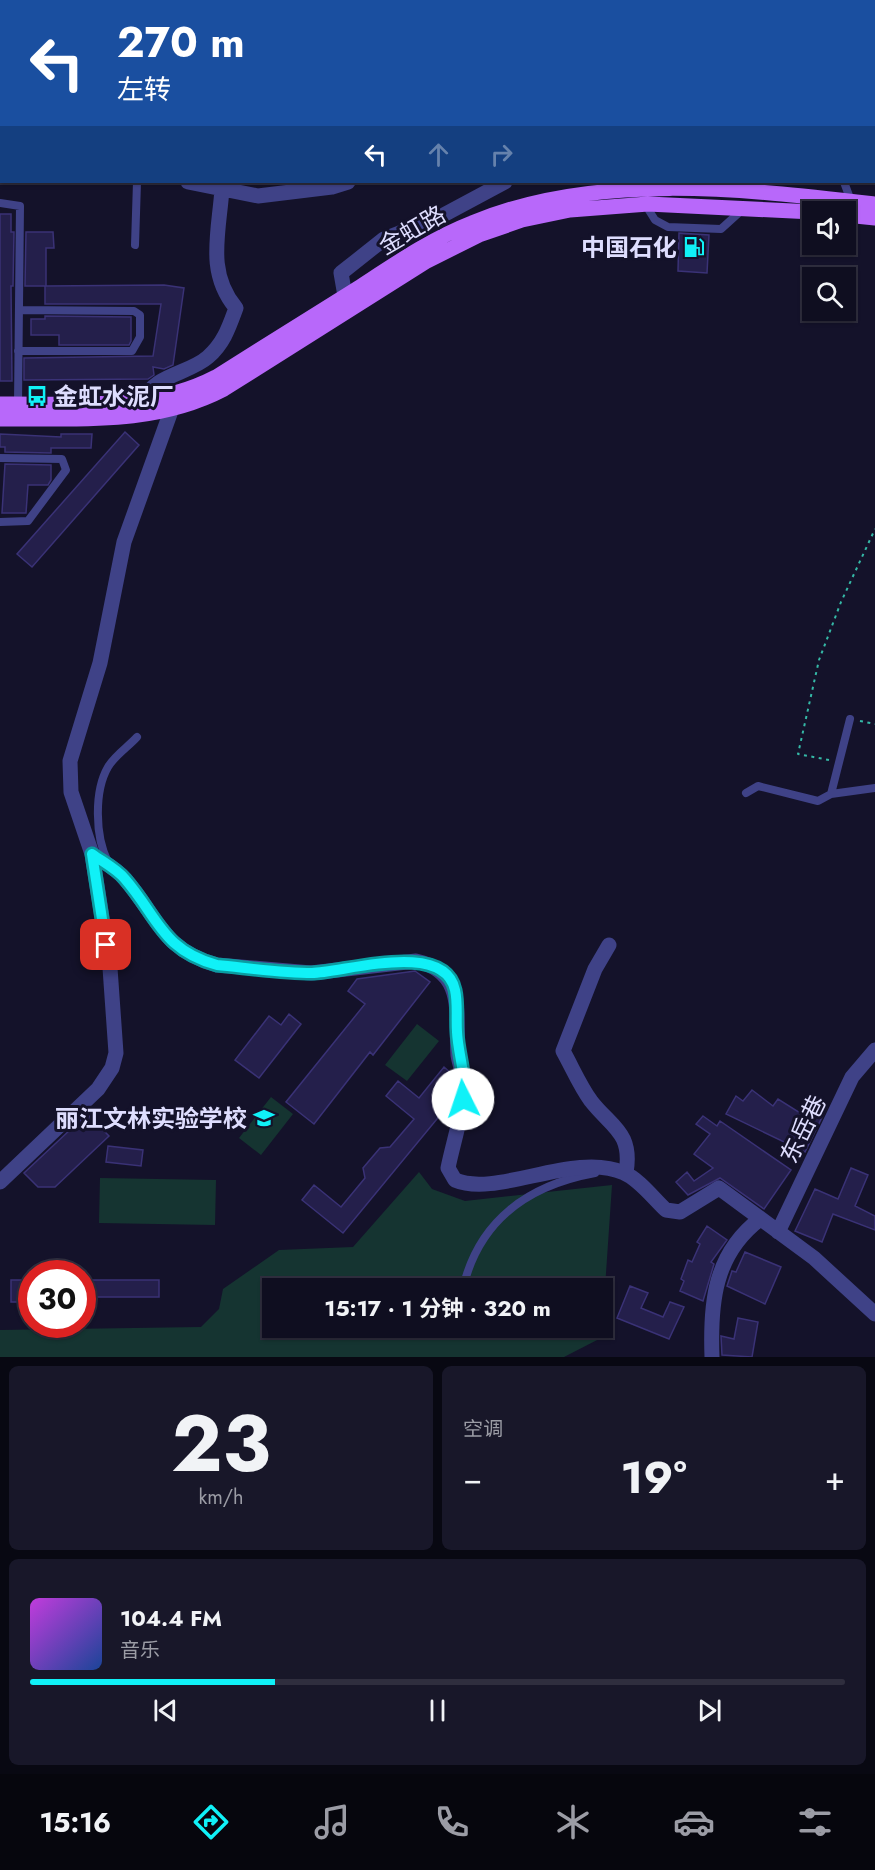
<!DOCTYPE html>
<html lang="zh">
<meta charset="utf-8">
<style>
body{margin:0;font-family:Jost,"Noto Sans SC",sans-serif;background:#181729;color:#f1f3f6;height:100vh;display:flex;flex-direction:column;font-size:22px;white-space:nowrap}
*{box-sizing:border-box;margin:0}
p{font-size:20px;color:#9b9ca5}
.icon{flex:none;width:33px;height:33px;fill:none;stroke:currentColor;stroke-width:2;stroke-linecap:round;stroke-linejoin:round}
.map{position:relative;height:1357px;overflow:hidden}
.sheet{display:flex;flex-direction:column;gap:9px;padding:9px;background:#080812;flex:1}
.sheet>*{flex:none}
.guide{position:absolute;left:0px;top:0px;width:876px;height:183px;box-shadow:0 2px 4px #0004,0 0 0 2px #2f2e3e;background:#1a4fa0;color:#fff;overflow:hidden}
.fabs{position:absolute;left:802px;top:201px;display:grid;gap:12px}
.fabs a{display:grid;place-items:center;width:54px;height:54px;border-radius:0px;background:#0f0e20;box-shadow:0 2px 4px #0004,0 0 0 2px #2f2e3e;font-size:30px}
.speed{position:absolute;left:18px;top:1260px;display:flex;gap:12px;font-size:30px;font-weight:700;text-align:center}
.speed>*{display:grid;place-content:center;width:78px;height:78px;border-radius:50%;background:#0f0e20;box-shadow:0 2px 4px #0004,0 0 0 2px #2f2e3e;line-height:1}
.speed .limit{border:9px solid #d22;background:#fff;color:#111}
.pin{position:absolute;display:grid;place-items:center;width:51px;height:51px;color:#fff;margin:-26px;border-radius:12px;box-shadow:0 3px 9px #0006}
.me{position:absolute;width:66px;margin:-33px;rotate:356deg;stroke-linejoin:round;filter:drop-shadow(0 0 4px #0008)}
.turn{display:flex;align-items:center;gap:21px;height:126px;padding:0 18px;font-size:27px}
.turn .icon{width:78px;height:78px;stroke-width:2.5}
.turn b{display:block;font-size:42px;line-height:51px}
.lanes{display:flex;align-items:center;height:57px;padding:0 18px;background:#0003;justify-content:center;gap:30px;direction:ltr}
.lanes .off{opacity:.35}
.big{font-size:45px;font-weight:700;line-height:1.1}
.sheet .tile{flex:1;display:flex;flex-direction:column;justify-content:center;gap:9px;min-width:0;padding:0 21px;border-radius:9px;background:#181729}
.sheet .dial{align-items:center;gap:0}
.dial b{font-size:78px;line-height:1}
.song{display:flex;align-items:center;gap:18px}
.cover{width:72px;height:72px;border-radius:9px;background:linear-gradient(135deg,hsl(290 70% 55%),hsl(220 70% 35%))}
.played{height:6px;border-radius:3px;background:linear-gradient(90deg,#10f1f7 30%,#2f2e3e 30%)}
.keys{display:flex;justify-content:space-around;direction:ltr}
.heat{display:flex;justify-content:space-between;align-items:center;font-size:33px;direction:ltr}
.sheet .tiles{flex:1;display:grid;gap:9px;grid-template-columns:1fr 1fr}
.tile:last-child{grid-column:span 2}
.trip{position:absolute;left:262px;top:1278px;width:351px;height:60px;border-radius:0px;background:#0f0e20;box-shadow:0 2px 4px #0004,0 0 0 2px #2f2e3e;font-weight:700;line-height:60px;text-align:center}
.tabs{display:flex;height:96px;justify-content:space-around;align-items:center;background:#06060d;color:#9b9ca5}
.tabs .icon{width:42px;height:42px}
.tabs .on{color:#10f1f7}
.tabs b{font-size:27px;color:#f1f3f6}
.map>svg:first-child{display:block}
</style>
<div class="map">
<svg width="875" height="1357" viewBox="0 0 875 1357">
<rect width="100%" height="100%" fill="#14122a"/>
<!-- green -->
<path fill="#153431" d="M417,1024L439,1041L407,1081L385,1065Z
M271,1097L293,1114L261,1155L239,1138Z
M419,1172L432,1189L465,1201L612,1185L603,1317V1288H273V1328H602L601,1338L564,1357H0V1330L201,1327L219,1309L223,1289L279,1250L353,1247Z
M100,1178L216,1180L215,1225L99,1223Z"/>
<!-- building -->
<path fill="#241f4b" stroke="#3a3276" stroke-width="1.5" d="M0,214H11V232H14L13,286H11L12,381H0Z
M26,232H53L54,248H46V286L164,285L184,288L173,365L164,369L153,367L154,375L148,379L24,380V358L153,356L161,304H45V286H25Z
M679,233L709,235L707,273L678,271Z
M45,316L131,317V341L129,345H59V335H31V319H45Z
M125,432L139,445L32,567L17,554Z
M0,434L61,437V434H92L91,448H51V453L5,452V447H0Z
M5,464L51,465V480L48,485H28L26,513H2Z
M415,971L430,982L373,1055L370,1052L314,1124L286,1102L365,1004L348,991L357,979Z
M289,1014L301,1024L259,1078L235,1060L269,1016L281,1025Z
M444,1067L452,1074L454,1080L451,1102L343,1233L302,1200L314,1185L341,1207L365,1178L363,1168L380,1148L390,1147L414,1119L386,1096L398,1081L419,1098Z
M752,1090L773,1106L778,1099L808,1118L816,1102L827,1107L805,1152L726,1114L736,1096L743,1101Z
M87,1114L109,1136L55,1187H38L24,1173Z
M703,1116L717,1126L720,1121L791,1170L764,1209L720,1178L688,1195L676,1182L687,1172L694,1181L713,1168L694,1154L710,1134L696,1124Z
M108,1146L143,1150L141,1166L106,1162Z
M851,1168L868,1175L855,1206L875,1216V1230L833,1214L822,1242L795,1231L815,1189L838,1199Z
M707,1226L727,1240L711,1262L714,1264L703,1301L680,1291L684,1281L681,1279L688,1260L692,1262L700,1244L697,1242Z
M745,1252L781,1267L765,1304L727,1286L732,1271L736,1272Z
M11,1280H32V1302H11Z
M82,1280H159V1297H82Z
M630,1286L648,1293L641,1308L663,1317L670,1302L684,1307L669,1339L617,1318Z
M738,1318L758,1322L752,1357L722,1355L721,1336L734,1339Z"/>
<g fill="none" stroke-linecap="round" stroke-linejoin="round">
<!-- path -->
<path stroke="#35b9a7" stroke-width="2" stroke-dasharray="3 4.5" stroke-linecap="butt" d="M860,721L875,724
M829,760L798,754L819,660L841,602L875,529"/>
<!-- service -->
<path stroke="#3f4287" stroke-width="8" d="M844,182L851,201
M0,203L20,206L18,404
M645,204L655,220L668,227L721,229L742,210
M135,245L137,182
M18,351H132L140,337V315L134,311L19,310
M0,458L62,459L66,470L28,521L0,522
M746,793L758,786L818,801L831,794L875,788
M831,794L850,719
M108,862C95,837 94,791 108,767C115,755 128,747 137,737
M463,1288C479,1220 529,1185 595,1173
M459,1329V1328"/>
<!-- minor -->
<path stroke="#3f4287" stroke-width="15" d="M0,0L5,2
M88,2V0
M265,2V0
M780,2L785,0
M0,22L2,16
M874,71H875
M0,155L2,156
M188,182L258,196L332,187L348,182
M345,296L341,273L384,239L436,219L505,182
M144,401C152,375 189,374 208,357C224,343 229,327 236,308C206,272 219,233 222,189
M92,854C103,862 117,869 125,879C158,917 162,950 217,965L311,973L416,961C467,972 455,1016 458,1055C460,1068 466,1079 464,1091C462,1117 453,1143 448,1168L455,1180C497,1198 574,1151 624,1173C639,1179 654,1199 666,1210L680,1212L719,1188L814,1258L875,1314
M609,945L595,969L563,1051C572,1067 580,1086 591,1101C611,1127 633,1132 626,1173
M0,1182L98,1089L112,1068L116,1053L110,968L92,854L71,792L70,761L100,663L124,542L171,411
M778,1232L852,1077L875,1050
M712,1357C710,1303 714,1254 760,1219"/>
<!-- primary -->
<path stroke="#b868fa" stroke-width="15" d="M846,215L875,218
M0,404C73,403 149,412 216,377C264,347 311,317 358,288C395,264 431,239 472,223C595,171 746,189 875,204
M0,419C77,418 153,426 224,389L427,261L479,235L522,220L570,210L648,204L813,212"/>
</g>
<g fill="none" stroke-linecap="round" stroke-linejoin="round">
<defs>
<path id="route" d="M106,945L92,854C103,862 117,869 125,879C158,917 162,950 217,965C248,968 281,973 312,973C346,972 444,940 455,990C458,1003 456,1018 457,1032C458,1054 467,1077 463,1099"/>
</defs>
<!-- route casing -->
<use href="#route" stroke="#0a9da1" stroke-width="15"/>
<!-- route -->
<use href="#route" stroke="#10f1f7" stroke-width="10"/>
</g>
<!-- icons -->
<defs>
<symbol id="fuel-bare" viewBox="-9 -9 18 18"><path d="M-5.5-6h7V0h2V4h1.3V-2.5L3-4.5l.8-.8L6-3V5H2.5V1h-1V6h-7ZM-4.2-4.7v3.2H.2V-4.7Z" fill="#10f1f7" stroke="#14122a" stroke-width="2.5" paint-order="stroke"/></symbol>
<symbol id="bus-bare" viewBox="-9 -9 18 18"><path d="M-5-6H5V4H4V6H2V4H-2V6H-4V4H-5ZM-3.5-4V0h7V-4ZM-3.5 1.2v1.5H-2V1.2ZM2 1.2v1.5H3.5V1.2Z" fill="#10f1f7" stroke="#14122a" stroke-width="2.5" paint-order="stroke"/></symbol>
<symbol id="school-bare" viewBox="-9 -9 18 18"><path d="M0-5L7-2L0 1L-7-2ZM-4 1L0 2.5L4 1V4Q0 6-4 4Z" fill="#10f1f7" stroke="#14122a" stroke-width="2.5" paint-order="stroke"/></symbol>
</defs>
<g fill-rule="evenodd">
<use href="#fuel-bare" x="679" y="232" width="30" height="30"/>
<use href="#bus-bare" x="22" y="381" width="30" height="30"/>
<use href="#school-bare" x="249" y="1103" width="30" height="30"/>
</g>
<g text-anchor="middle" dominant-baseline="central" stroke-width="6" stroke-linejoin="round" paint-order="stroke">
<!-- street labels -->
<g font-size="24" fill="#deddfe" stroke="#14122a">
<text transform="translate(412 230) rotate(-30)">金虹路</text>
<text transform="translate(803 1129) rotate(-64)">东岳巷</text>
</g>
<!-- poi labels -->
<g font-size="24" font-weight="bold" fill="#deddfe" stroke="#14122a" text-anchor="end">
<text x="677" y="247">中国石化</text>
<text x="54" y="396" text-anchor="start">金虹水泥厂</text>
<text x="247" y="1118">丽江文林实验学校</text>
</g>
</g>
</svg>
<div class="fabs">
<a><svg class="icon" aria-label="sound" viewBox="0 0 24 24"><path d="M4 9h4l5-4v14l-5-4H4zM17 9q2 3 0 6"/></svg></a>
<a><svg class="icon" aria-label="search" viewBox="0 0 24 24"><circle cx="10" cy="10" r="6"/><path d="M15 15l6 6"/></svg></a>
</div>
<div class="speed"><div class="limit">30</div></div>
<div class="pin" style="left:106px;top:945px;background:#d93025"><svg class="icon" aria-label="arrive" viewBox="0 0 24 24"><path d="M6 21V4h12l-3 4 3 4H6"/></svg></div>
<svg class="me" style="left:463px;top:1099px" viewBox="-20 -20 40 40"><circle r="19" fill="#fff"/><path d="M0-13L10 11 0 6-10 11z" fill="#10f1f7"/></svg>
<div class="trip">15:17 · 1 分钟 · 320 m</div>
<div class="guide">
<div class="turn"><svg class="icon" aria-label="left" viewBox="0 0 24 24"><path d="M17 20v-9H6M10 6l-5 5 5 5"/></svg><div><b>270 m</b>左转</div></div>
<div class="lanes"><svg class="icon" aria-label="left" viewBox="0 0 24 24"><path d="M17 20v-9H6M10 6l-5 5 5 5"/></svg><svg class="icon off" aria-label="ahead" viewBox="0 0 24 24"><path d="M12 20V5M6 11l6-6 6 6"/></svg><svg class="icon off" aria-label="right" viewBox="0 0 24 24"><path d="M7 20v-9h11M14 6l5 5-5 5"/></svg></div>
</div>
</div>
<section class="sheet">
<div class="tiles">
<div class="tile dial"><b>23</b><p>km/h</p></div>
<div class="tile"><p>空调</p>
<div class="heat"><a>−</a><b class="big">19°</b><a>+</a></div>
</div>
<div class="tile">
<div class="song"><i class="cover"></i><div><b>104.4 FM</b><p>音乐</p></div></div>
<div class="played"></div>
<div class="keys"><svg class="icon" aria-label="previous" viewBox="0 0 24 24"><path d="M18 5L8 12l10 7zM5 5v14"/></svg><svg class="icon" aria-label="pause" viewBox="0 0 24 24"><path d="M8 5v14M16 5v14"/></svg><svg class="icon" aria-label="next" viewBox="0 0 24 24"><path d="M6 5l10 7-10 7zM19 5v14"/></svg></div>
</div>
</div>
</section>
<nav class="tabs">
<b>15:16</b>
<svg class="icon on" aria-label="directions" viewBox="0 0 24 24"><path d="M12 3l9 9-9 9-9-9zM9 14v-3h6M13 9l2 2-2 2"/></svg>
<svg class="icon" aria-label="music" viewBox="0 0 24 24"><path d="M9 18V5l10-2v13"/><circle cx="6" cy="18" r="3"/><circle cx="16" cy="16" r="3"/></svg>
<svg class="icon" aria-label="phone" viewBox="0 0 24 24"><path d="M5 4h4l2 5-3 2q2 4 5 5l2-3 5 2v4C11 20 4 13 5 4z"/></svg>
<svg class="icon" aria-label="climate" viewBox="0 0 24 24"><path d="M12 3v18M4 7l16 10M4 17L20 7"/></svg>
<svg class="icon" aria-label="car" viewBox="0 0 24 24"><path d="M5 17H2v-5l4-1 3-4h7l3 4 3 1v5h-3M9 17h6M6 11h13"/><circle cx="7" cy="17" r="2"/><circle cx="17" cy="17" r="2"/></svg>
<svg class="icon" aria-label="filters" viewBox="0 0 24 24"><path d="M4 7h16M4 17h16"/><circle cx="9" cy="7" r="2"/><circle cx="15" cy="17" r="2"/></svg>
</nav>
